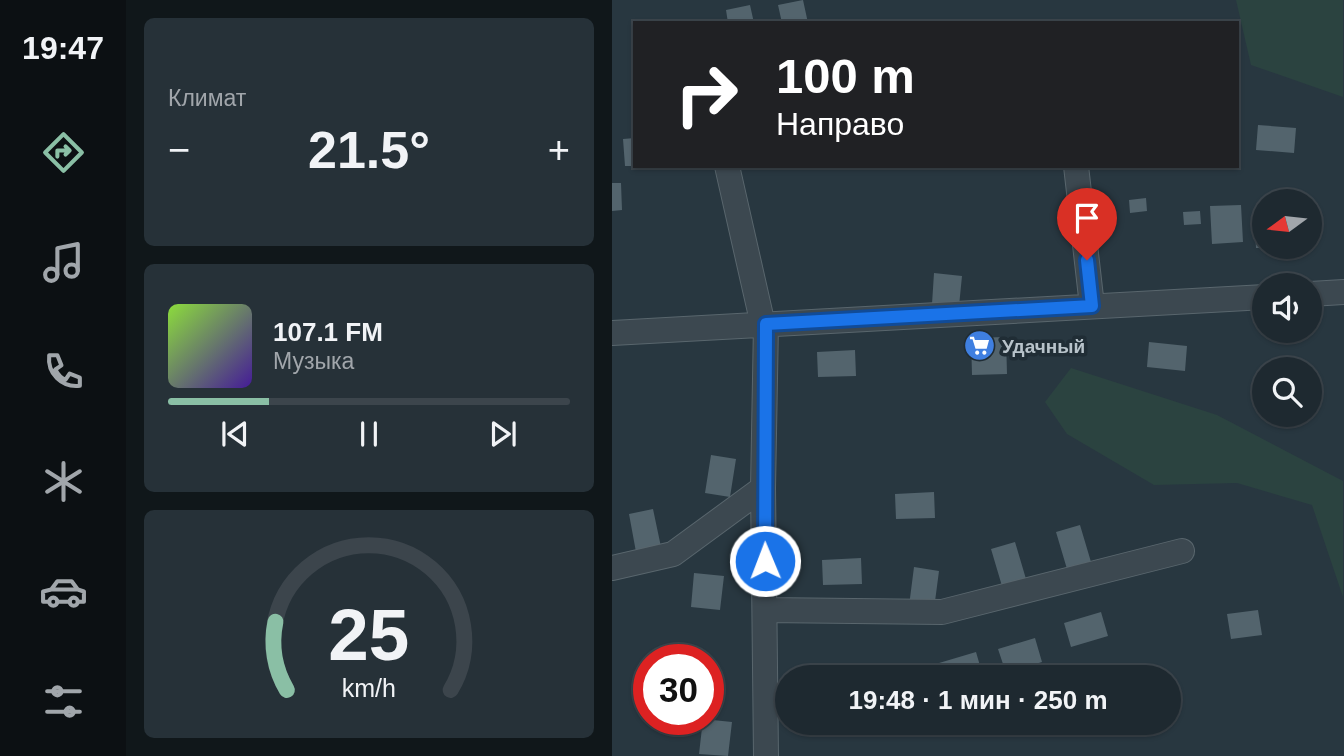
<!DOCTYPE html>
<html lang="ru">
<meta charset="utf-8">
<style>
body{margin:0;font-family:Helvetica,sans-serif;background:#263138;color:#f1f3f6;height:100vh;display:flex;flex-direction:column;font-size:26px;white-space:nowrap}
*{box-sizing:border-box;margin:0}
p{font-size:23px;color:#a1a6ab}
.icon{flex:none;width:38px;height:38px;fill:none;stroke:currentColor;stroke-width:2;stroke-linecap:round;stroke-linejoin:round}
.map{position:relative;flex:1;overflow:hidden}
.drawer{display:flex;flex-direction:column;gap:18px;padding:18px;background:#10171a;width:486px}
.drawer>*{flex:none}
.hud{position:absolute;left:21px;top:21px;width:606px;height:147px;border-radius:0px;box-shadow:0 2px 5px #0004,0 0 0 2px #3c454c;background:#202124;color:#fff;overflow:hidden}
.needle{width:46px;rotate:255deg}
.tools{position:absolute;left:640px;top:189px;display:grid;gap:14px}
.tools a{display:grid;place-items:center;width:70px;height:70px;border-radius:50%;background:#1e2930;box-shadow:0 2px 5px #0004,0 0 0 2px #3c454c;font-size:35px}
.speed{position:absolute;left:21px;top:644px;display:flex;gap:14px;font-size:35px;font-weight:700;text-align:center}
.speed>*{display:grid;place-content:center;width:91px;height:91px;border-radius:50%;background:#1e2930;box-shadow:0 2px 5px #0004,0 0 0 2px #3c454c;line-height:1}
.speed .limit{border:10px solid #d22;background:#fff;color:#111}
.pin{position:absolute;display:grid;place-items:center;width:60px;height:60px;color:#fff;margin:-72px -30px;border-radius:50% 50% 50% 0;rotate:-45deg;box-shadow:0 0 7px #0007}
.pin .icon{rotate:45deg}
.me{position:absolute;width:77px;margin:-38px;rotate:359deg;stroke-linejoin:round;filter:drop-shadow(0 0 5px #0008)}
.turn{display:flex;align-items:center;gap:24px;height:147px;padding:0 28px;font-size:32px}
.turn .icon{width:91px;height:91px;stroke-width:2.5}
.turn b{display:block;font-size:49px;line-height:60px}
.big{font-size:52px;font-weight:700;line-height:1.1}
.drawer .tile{flex:1;display:flex;flex-direction:column;justify-content:center;gap:10px;min-width:0;padding:0 24px;border-radius:10px;background:#263138}
.drawer .dial{align-items:center;gap:0}
.dial svg{height:182px;overflow:visible;fill:none;stroke:#3c454c;stroke-width:7;stroke-linecap:round;text-anchor:middle}
.dial text{fill:#f1f3f6;stroke:none}
.song{display:flex;align-items:center;gap:21px}
.cover{width:84px;height:84px;border-radius:10px;background:linear-gradient(135deg,hsl(90 70% 55%),hsl(260 70% 35%))}
.played{height:7px;border-radius:4px;background:linear-gradient(90deg,#8abfa5 25%,#3c454c 25%)}
.keys{display:flex;justify-content:space-around;direction:ltr}
.heat{display:flex;justify-content:space-between;align-items:center;font-size:38px;direction:ltr}
.trip{position:absolute;left:163px;top:665px;width:406px;height:70px;border-radius:35px;background:#1e2930;box-shadow:0 2px 5px #0004,0 0 0 2px #3c454c;font-weight:700;line-height:70px;text-align:center}
main{display:flex;flex:1;min-height:0}
.menu{display:flex;flex-direction:column;width:126px;justify-content:space-around;align-items:center;background:#0c1013;color:#a1a6ab}
.menu .icon{width:49px;height:49px}
.menu .current{color:#8abfa5}
.menu b{font-size:32px;color:#f1f3f6}
.map>svg:first-child{display:block}
</style>
<main>
<nav class="menu">
<b>19:47</b>
<svg class="icon current" aria-label="directions" viewBox="0 0 24 24"><path d="M12 3l9 9-9 9-9-9zM9 14v-3h6M13 9l2 2-2 2"/></svg>
<svg class="icon" aria-label="music" viewBox="0 0 24 24"><path d="M9 18V5l10-2v13"/><circle cx="6" cy="18" r="3"/><circle cx="16" cy="16" r="3"/></svg>
<svg class="icon" aria-label="phone" viewBox="0 0 24 24"><path d="M5 4h4l2 5-3 2q2 4 5 5l2-3 5 2v4C11 20 4 13 5 4z"/></svg>
<svg class="icon" aria-label="climate" viewBox="0 0 24 24"><path d="M12 3v18M4 7l16 10M4 17L20 7"/></svg>
<svg class="icon" aria-label="car" viewBox="0 0 24 24"><path d="M5 17H2v-5l4-1 3-4h7l3 4 3 1v5h-3M9 17h6M6 11h13"/><circle cx="7" cy="17" r="2"/><circle cx="17" cy="17" r="2"/></svg>
<svg class="icon" aria-label="filters" viewBox="0 0 24 24"><path d="M4 7h16M4 17h16"/><circle cx="9" cy="7" r="2"/><circle cx="15" cy="17" r="2"/></svg>
</nav>
<section class="drawer">
<div class="tile"><p>Климат</p>
<div class="heat"><a>−</a><b class="big">21.5°</b><a>+</a></div>
</div>
<div class="tile">
<div class="song"><i class="cover"></i><div><b>107.1 FM</b><p>Музыка</p></div></div>
<div class="played"></div>
<div class="keys"><svg class="icon" aria-label="previous" viewBox="0 0 24 24"><path d="M18 5L8 12l10 7zM5 5v14"/></svg><svg class="icon" aria-label="pause" viewBox="0 0 24 24"><path d="M8 5v14M16 5v14"/></svg><svg class="icon" aria-label="next" viewBox="0 0 24 24"><path d="M6 5l10 7-10 7zM19 5v14"/></svg></div>
</div>
<div class="tile dial"><svg viewBox="0 0 100 80">
<path d="M14 69A42 42 0 1 1 86 69"/>
<path d="M14 69A42 42 0 0 1 9 39" stroke="#8abfa5"/>
<text x="50" y="56" font-size="32" font-weight="700">25</text>
<text x="50" y="72" font-size="11">km/h</text>
</svg></div>
</section>
<div class="map">
<svg width="732" height="756" viewBox="0 0 732 756">
<rect width="100%" height="100%" fill="#283740"/>
<!-- green -->
<path fill="#2b4340" d="M624,0H731V97L639,65Z
M459,368L605,415L731,481V597L700,505L625,483L542,485L455,434L433,402Z"/>
<!-- building -->
<path fill="#53646d" d="M191,0L196,23H170L166,5Z
M138,5L142,23H116L114,10Z
M646,125L684,128L682,153L644,150Z
M23,138V166H13L11,139Z
M0,183H9L10,210L0,211Z
M534,198L535,211L518,213L517,200Z
M629,205L631,242L600,244L598,206Z
M588,211L589,224L572,225L571,212Z
M642,211H653V248H644Z
M322,273L350,276L347,306L320,304Z
M394,337L395,374L360,375L359,338Z
M537,342L575,346L573,371L535,367Z
M243,350L244,376L206,377L205,352Z
M657,362H682V369H657Z
M99,455L124,459L118,497L93,493Z
M322,492L323,518L284,519L283,494Z
M41,509L49,547L24,552L17,514Z
M468,525L479,562L455,569L444,532Z
M403,542L414,579L390,586L379,549Z
M249,558L250,584L211,585L210,560Z
M302,567L327,571L322,609L297,606Z
M82,573L112,576L108,610L79,607Z
M646,610L650,635L619,639L615,614Z
M489,612L496,636L459,647L452,623Z
M423,638L430,662L394,673L386,649Z
M364,652L371,676L331,677L327,663Z
M91,719L120,722L116,756L87,754Z"/>
<g fill="none" stroke-linecap="round" stroke-linejoin="round">
<defs>
<path id="minor" d="M115,166L151,325
M464,166L480,306
M698,294L732,292
M0,333L653,297
M0,568L61,554L151,488
M154,610L330,612L570,551
M154,756L151,488L154,324"/>
</defs>
<!-- minor casing -->
<use href="#minor" stroke="#59666d" stroke-width="26"/>
<!-- minor -->
<use href="#minor" stroke="#3c4850" stroke-width="24"/>
</g>
<g fill="none" stroke-linecap="round" stroke-linejoin="round">
<defs>
<path id="route" d="M153,561L154,324L480,306L475,260"/>
</defs>
<!-- route casing -->
<use href="#route" stroke="#114b97" stroke-width="18"/>
<!-- route -->
<use href="#route" stroke="#1a73e8" stroke-width="12"/>
</g>
<!-- icons -->
<defs>
<symbol id="supermarket-disc" viewBox="-11 -11 22 22"><circle r="9.5" fill="#3f7fe0" stroke="#202d35"/><path d="M-6-5.5h2.5l.6 2H6L4.5 2H-2.5L-4.4-4H-6ZM-1.5 3.2a1.3 1.3 0 1 0 .1 0ZM3 3.2a1.3 1.3 0 1 0 .1 0Z" fill="#fff"/></symbol>
</defs>
<g fill-rule="evenodd">
<use href="#supermarket-disc" x="350" y="328" width="35" height="35"/>
</g>
<g text-anchor="middle" dominant-baseline="central" stroke-width="7" stroke-linejoin="round" paint-order="stroke">
<!-- poi labels -->
<g font-size="19" font-weight="bold" fill="#b8c3ca" stroke="#202d35" text-anchor="start">
<text x="390" y="346">Удачный</text>
</g>
</g>
</svg>
<div class="tools">
<a><svg class="needle" viewBox="-14 -14 28 28"><path d="M0-13l5 13h-10z" fill="#e53935"/><path d="M0 13l5-13h-10z" fill="#a1a6ab"/></svg></a>
<a><svg class="icon" aria-label="sound" viewBox="0 0 24 24"><path d="M4 9h4l5-4v14l-5-4H4zM17 9q2 3 0 6"/></svg></a>
<a><svg class="icon" aria-label="search" viewBox="0 0 24 24"><circle cx="10" cy="10" r="6"/><path d="M15 15l6 6"/></svg></a>
</div>
<div class="speed"><div class="limit">30</div></div>
<div class="pin" style="left:475px;top:260px;background:#d93025"><svg class="icon" aria-label="arrive" viewBox="0 0 24 24"><path d="M6 21V4h12l-3 4 3 4H6"/></svg></div>
<svg class="me" style="left:153px;top:561px" viewBox="-20 -20 40 40"><circle r="17" fill="#1a73e8" stroke="#fff" stroke-width="3"/><path d="M0-11L8 9 0 5-8 9z" fill="#fff"/></svg>
<div class="trip">19:48 · 1 мин · 250 m</div>
<div class="hud">
<div class="turn"><svg class="icon" aria-label="right" viewBox="0 0 24 24"><path d="M7 20v-9h11M14 6l5 5-5 5"/></svg><div><b>100 m</b>Направо</div></div>
</div>
</div>
</main>
